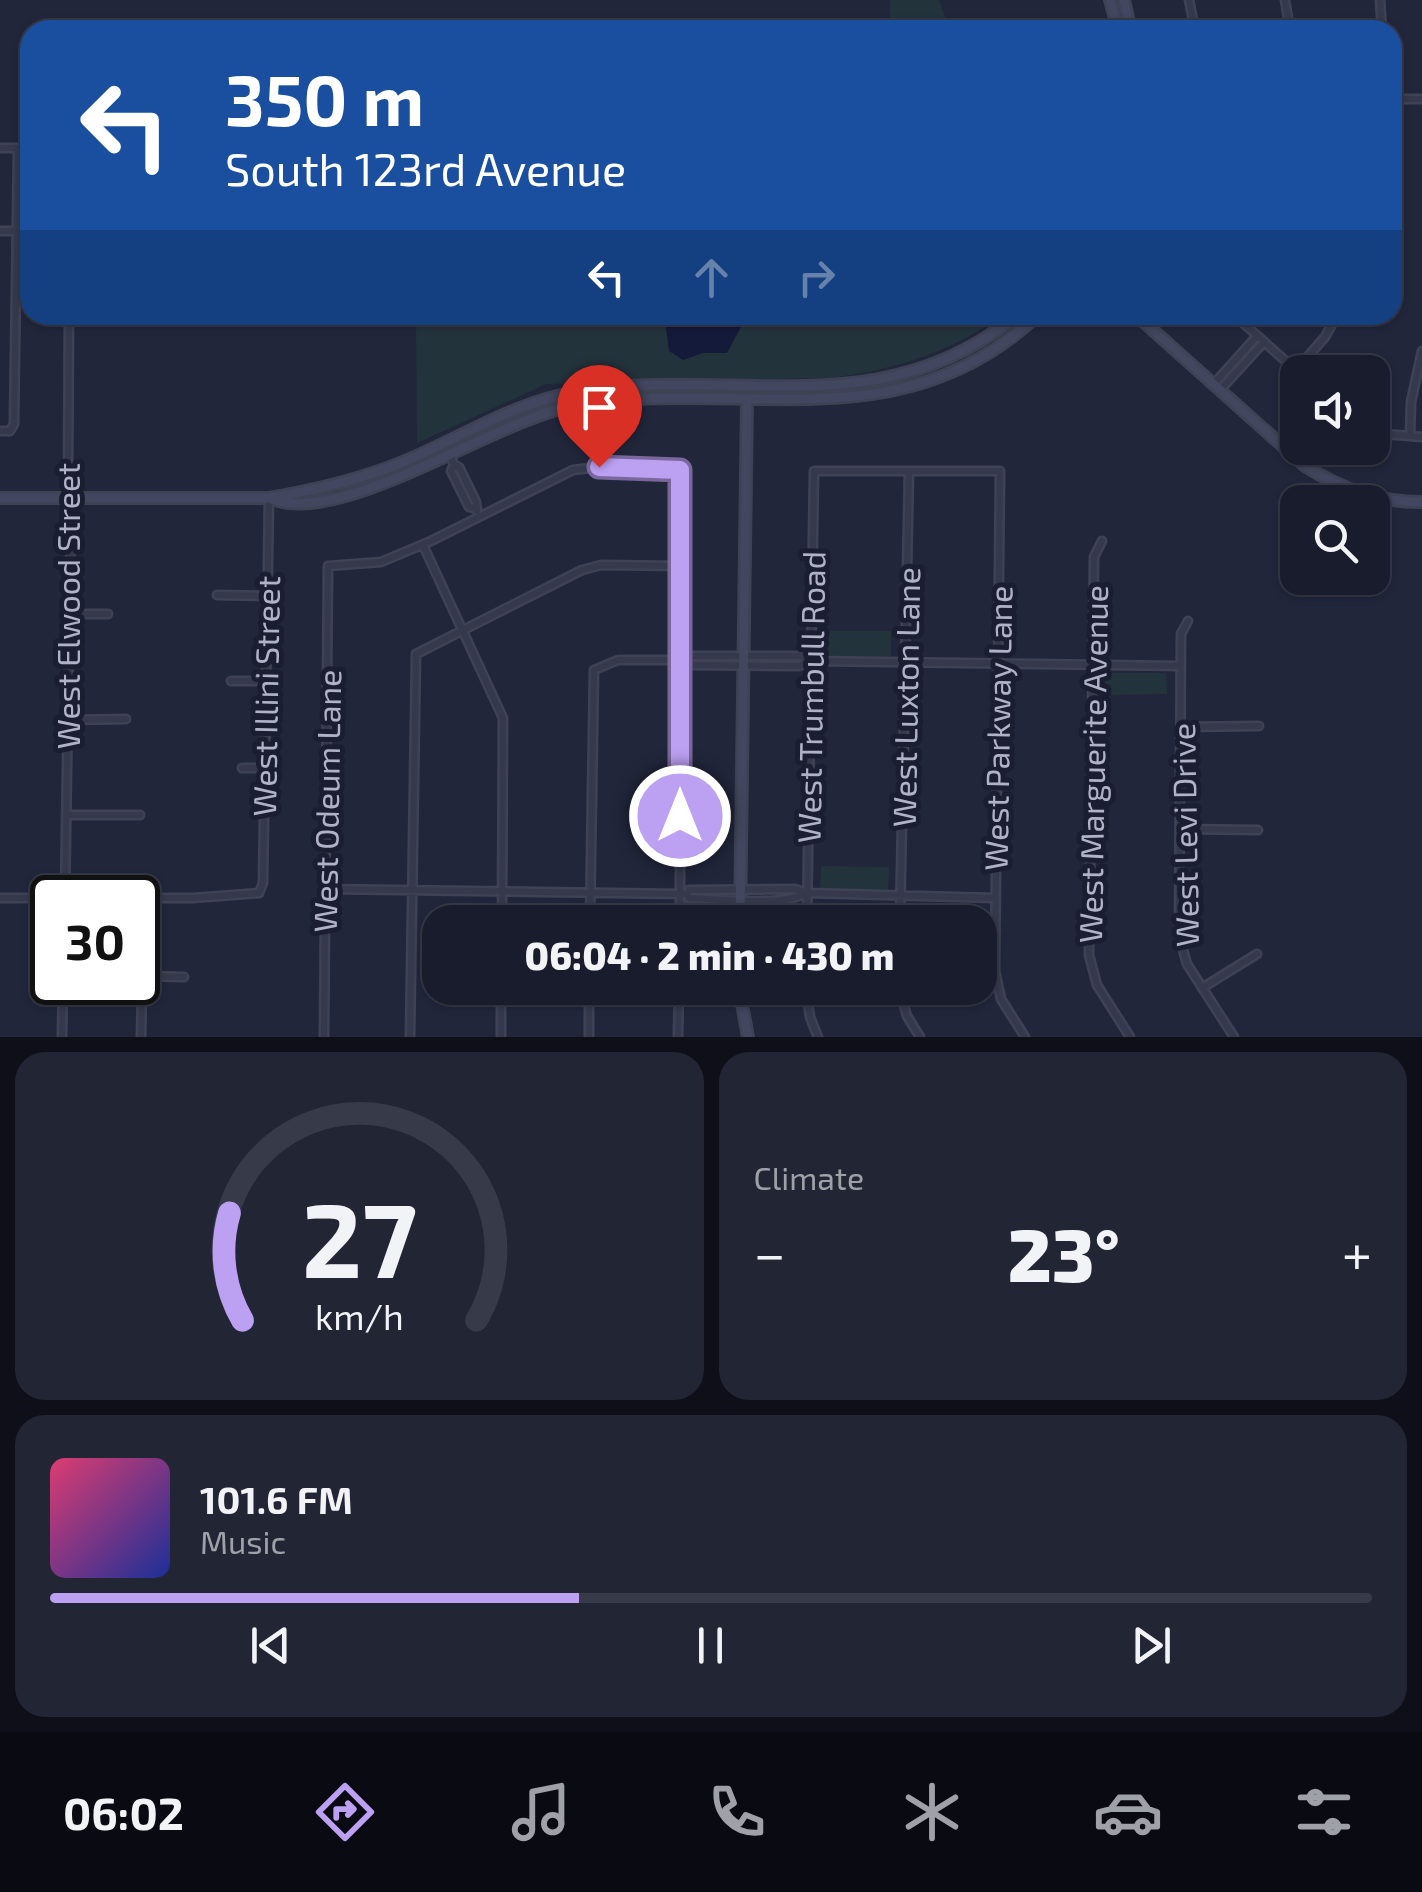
<!DOCTYPE html>
<meta charset="utf-8">
<style>
body{margin:0;font-family:"Exo 2",sans-serif;background:#222534;color:#f1f3f6;height:100vh;display:flex;flex-direction:column;font-size:38px;white-space:nowrap}
*{box-sizing:border-box;margin:0}
p{font-size:32px;color:#9fa1a9}
.icon{flex:none;width:55px;height:55px;fill:none;stroke:currentColor;stroke-width:2;stroke-linecap:round;stroke-linejoin:round}
.map{position:relative;height:1037px;overflow:hidden}
.drawer{display:flex;flex-direction:column;gap:15px;padding:15px;background:#0e0f18;flex:1}
.drawer>*{flex:none}
.banner{position:absolute;left:20px;top:20px;width:1382px;height:305px;border-radius:30px;box-shadow:0 2px 8px #0004,0 0 0 2px #373a48;background:#1a4fa0;color:#fff;overflow:hidden}
.tools{position:absolute;left:1280px;top:355px;display:grid;gap:20px}
.tools a{display:grid;place-items:center;width:110px;height:110px;border-radius:20px;background:#191c2c;box-shadow:0 2px 8px #0004,0 0 0 2px #373a48;font-size:50px}
.speed{position:absolute;left:30px;top:875px;display:flex;gap:20px;font-size:50px;font-weight:700;text-align:center}
.speed>*{display:grid;place-content:center;width:130px;height:130px;border-radius:50%;background:#191c2c;box-shadow:0 2px 8px #0004,0 0 0 2px #373a48;line-height:1}
.speed .limit{border:5px solid #111;border-radius:15px;background:#fff;color:#111}
.pin{position:absolute;display:grid;place-items:center;width:85px;height:85px;color:#fff;margin:-102px -42px;border-radius:50% 50% 50% 0;rotate:-45deg;box-shadow:0 0 10px #0007}
.pin .icon{rotate:45deg}
.me{position:absolute;width:110px;margin:-55px;rotate:0deg;stroke-linejoin:round;filter:drop-shadow(0 0 8px #0008)}
.turn{display:flex;align-items:center;gap:35px;height:210px;padding:0 40px;font-size:45px}
.turn .icon{width:130px;height:130px;stroke-width:2.5}
.turn b{display:block;font-size:70px;line-height:85px}
.lanes{display:flex;align-items:center;height:95px;padding:0 40px;background:#0003;justify-content:center;gap:50px;direction:ltr}
.lanes .off{opacity:.35}
.big{font-size:75px;font-weight:800;line-height:1.1}
.drawer .tile{flex:1;display:flex;flex-direction:column;justify-content:center;gap:15px;min-width:0;padding:0 35px;border-radius:30px;background:#222534}
.drawer .dial{align-items:center;gap:0}
.dial svg{height:260px;overflow:visible;fill:none;stroke:#373a48;stroke-width:7;stroke-linecap:round;text-anchor:middle}
.dial text{fill:#f1f3f6;stroke:none}
.song{display:flex;align-items:center;gap:30px}
.cover{width:120px;height:120px;border-radius:15px;background:linear-gradient(135deg,hsl(340 70% 55%),hsl(230 70% 35%))}
.played{height:10px;border-radius:5px;background:linear-gradient(90deg,#bca0f2 40%,#373a48 40%)}
.keys{display:flex;justify-content:space-around;direction:ltr}
.heat{display:flex;justify-content:space-between;align-items:center;font-size:55px;direction:ltr}
.drawer .tiles{flex:1;display:grid;gap:15px;grid-template-columns:1fr 1fr}
.tile:last-child{grid-column:span 2}
.trip{position:absolute;left:422px;top:905px;width:575px;height:100px;border-radius:30px;background:#191c2c;box-shadow:0 2px 8px #0004,0 0 0 2px #373a48;font-weight:800;line-height:100px;text-align:center}
.dock{display:flex;height:160px;justify-content:space-around;align-items:center;background:#0a0b12;color:#9fa1a9}
.dock .icon{width:70px;height:70px}
.dock .active{color:#bca0f2}
.dock b{font-size:45px;color:#f1f3f6}
.map>svg:first-child{display:block}
</style>
<div class="map">
<svg width="1422" height="1037" viewBox="0 0 1422 1037">
<rect width="100%" height="100%" fill="#21263b"/>
<!-- green -->
<path fill="#23333c" d="M890,0H939L950,30H890Z
M416,315H1003C949,353 894,370 829,378L546,384L417,443Z
M824,631H891V656H824Z
M1105,673H1166L1167,694L1105,695Z
M821,866L889,867L888,890L820,889Z"/>
<!-- water -->
<path fill="#141a39" d="M659,315H752L741,327L727,353H703L683,360L669,351L666,328Z"/>
<g fill="none" stroke-linecap="round" stroke-linejoin="round">
<defs>
<path id="street" d="M1189,0L1195,30
M1285,0L1290,30
M1380,0L1382,30
M1392,99H1422
M0,148H18L14,424L10,431H0
M0,231H17
M17,290H30
M1234,315L1298,372
M1296,370L1325,337L1337,315
M1213,385L1257,336
M1220,390L1264,342
M1372,433L1422,437
M1410,436L1411,402L1422,351
M450,454L454,465L451,471L469,507L477,509
M454,465L459,467L476,502L477,511
M1102,541L1094,557L1089,955L1097,985L1130,1037
M423,545L503,718L502,922
M217,595L266,596
M69,614H108
M1188,621L1181,634L1179,936L1187,964L1234,1037
M688,660L693,665L799,666L811,661L1181,666
M231,681H264
M68,720L126,719
M1181,727L1259,726
M242,768H264
M66,815H140
M1180,829L1258,830
M325,889L680,894H687L689,898C720,899 781,907 807,893
M687,894L689,890L795,889L807,893L995,898
M0,898H52
M63,898H193L259,893L263,883L269,498
M65,898L71,510L68,479L69,315
M590,922L594,670L618,660H688L692,656H801L810,661
M807,922L814,471H1000L995,971L1001,999L1025,1037
M900,922L909,471
M143,976L184,977
M806,988L810,1017L818,1037
M899,988L907,1016L920,1037
M1202,988L1257,954
M62,1037L63,982
M141,1037L144,897
M324,1037L328,566L381,562L431,541L573,470L599,467L680,469V922
M410,1037L416,654L582,570L601,565L681,566
M501,1037V988
M589,1037V988
M678,1037L679,988"/>
<path id="secondary" d="M1110,0L1118,30
M1124,0L1131,30
M1136,315L1305,466C1343,490 1377,502 1422,502
M0,498H269C317,490 363,479 408,460C464,436 515,402 577,392C732,366 881,428 1017,315
M272,499C342,527 494,420 573,406C737,377 900,446 1038,315
M740,922L747,400
M739,988L748,1037"/>
</defs>
<!-- street casing -->
<use href="#street" stroke="#3e4254" stroke-width="11"/>
<!-- secondary casing -->
<use href="#secondary" stroke="#3e4254" stroke-width="14"/>
<!-- street -->
<use href="#street" stroke="#35394b" stroke-width="6"/>
<!-- secondary -->
<use href="#secondary" stroke="#42465e" stroke-width="9"/>
</g>
<g fill="none" stroke-linecap="round" stroke-linejoin="round">
<defs>
<path id="route" d="M599,467L680,470V816"/>
</defs>
<!-- route casing -->
<use href="#route" stroke="#7a689d" stroke-width="25"/>
<!-- route -->
<use href="#route" stroke="#bca0f2" stroke-width="18"/>
</g>
<g text-anchor="middle" dominant-baseline="central" stroke-width="10" stroke-linejoin="round" paint-order="stroke">
<!-- street labels -->
<g font-size="32" fill="#b0b3c7" stroke="#1a1e30">
<text transform="translate(67 606) rotate(-90)">West Elwood Street</text>
<text transform="translate(265 696) rotate(-89)">West Illini Street</text>
<text transform="translate(810 697) rotate(-89)">West Trumbull Road</text>
<text transform="translate(905 697) rotate(-89)">West Luxton Lane</text>
<text transform="translate(997 728) rotate(-89)">West Parkway Lane</text>
<text transform="translate(1092 764) rotate(-89)">West Marguerite Avenue</text>
<text transform="translate(326 801) rotate(-89)">West Odeum Lane</text>
<text transform="translate(1184 835) rotate(-91)">West Levi Drive</text>
</g>
</g>
</svg>
<div class="tools">
<a><svg class="icon" aria-label="sound" viewBox="0 0 24 24"><path d="M4 9h4l5-4v14l-5-4H4zM17 9q2 3 0 6"/></svg></a>
<a><svg class="icon" aria-label="search" viewBox="0 0 24 24"><circle cx="10" cy="10" r="6"/><path d="M15 15l6 6"/></svg></a>
</div>
<div class="speed"><div class="limit">30</div></div>
<div class="pin" style="left:599px;top:467px;background:#d93025"><svg class="icon" aria-label="arrive" viewBox="0 0 24 24"><path d="M6 21V4h12l-3 4 3 4H6"/></svg></div>
<svg class="me" style="left:680px;top:816px" viewBox="-20 -20 40 40"><circle r="17" fill="#bca0f2" stroke="#fff" stroke-width="3"/><path d="M0-11L8 9 0 5-8 9z" fill="#fff"/></svg>
<div class="trip">06:04 · 2 min · 430 m</div>
<div class="banner">
<div class="turn"><svg class="icon" aria-label="left" viewBox="0 0 24 24"><path d="M17 20v-9H6M10 6l-5 5 5 5"/></svg><div><b>350 m</b>South 123rd Avenue</div></div>
<div class="lanes"><svg class="icon" aria-label="left" viewBox="0 0 24 24"><path d="M17 20v-9H6M10 6l-5 5 5 5"/></svg><svg class="icon off" aria-label="ahead" viewBox="0 0 24 24"><path d="M12 20V5M6 11l6-6 6 6"/></svg><svg class="icon off" aria-label="right" viewBox="0 0 24 24"><path d="M7 20v-9h11M14 6l5 5-5 5"/></svg></div>
</div>
</div>
<section class="drawer">
<div class="tiles">
<div class="tile dial"><svg viewBox="0 0 100 80">
<path d="M14 69A42 42 0 1 1 86 69"/>
<path d="M14 69A42 42 0 0 1 10 36" stroke="#bca0f2"/>
<text x="50" y="56" font-size="32" font-weight="700">27</text>
<text x="50" y="72" font-size="11">km/h</text>
</svg></div>
<div class="tile"><p>Climate</p>
<div class="heat"><a>−</a><b class="big">23°</b><a>+</a></div>
</div>
<div class="tile">
<div class="song"><i class="cover"></i><div><b>101.6 FM</b><p>Music</p></div></div>
<div class="played"></div>
<div class="keys"><svg class="icon" aria-label="previous" viewBox="0 0 24 24"><path d="M18 5L8 12l10 7zM5 5v14"/></svg><svg class="icon" aria-label="pause" viewBox="0 0 24 24"><path d="M8 5v14M16 5v14"/></svg><svg class="icon" aria-label="next" viewBox="0 0 24 24"><path d="M6 5l10 7-10 7zM19 5v14"/></svg></div>
</div>
</div>
</section>
<nav class="dock">
<b>06:02</b>
<svg class="icon active" aria-label="directions" viewBox="0 0 24 24"><path d="M12 3l9 9-9 9-9-9zM9 14v-3h6M13 9l2 2-2 2"/></svg>
<svg class="icon" aria-label="music" viewBox="0 0 24 24"><path d="M9 18V5l10-2v13"/><circle cx="6" cy="18" r="3"/><circle cx="16" cy="16" r="3"/></svg>
<svg class="icon" aria-label="phone" viewBox="0 0 24 24"><path d="M5 4h4l2 5-3 2q2 4 5 5l2-3 5 2v4C11 20 4 13 5 4z"/></svg>
<svg class="icon" aria-label="climate" viewBox="0 0 24 24"><path d="M12 3v18M4 7l16 10M4 17L20 7"/></svg>
<svg class="icon" aria-label="car" viewBox="0 0 24 24"><path d="M5 17H2v-5l4-1 3-4h7l3 4 3 1v5h-3M9 17h6M6 11h13"/><circle cx="7" cy="17" r="2"/><circle cx="17" cy="17" r="2"/></svg>
<svg class="icon" aria-label="filters" viewBox="0 0 24 24"><path d="M4 7h16M4 17h16"/><circle cx="9" cy="7" r="2"/><circle cx="15" cy="17" r="2"/></svg>
</nav>
